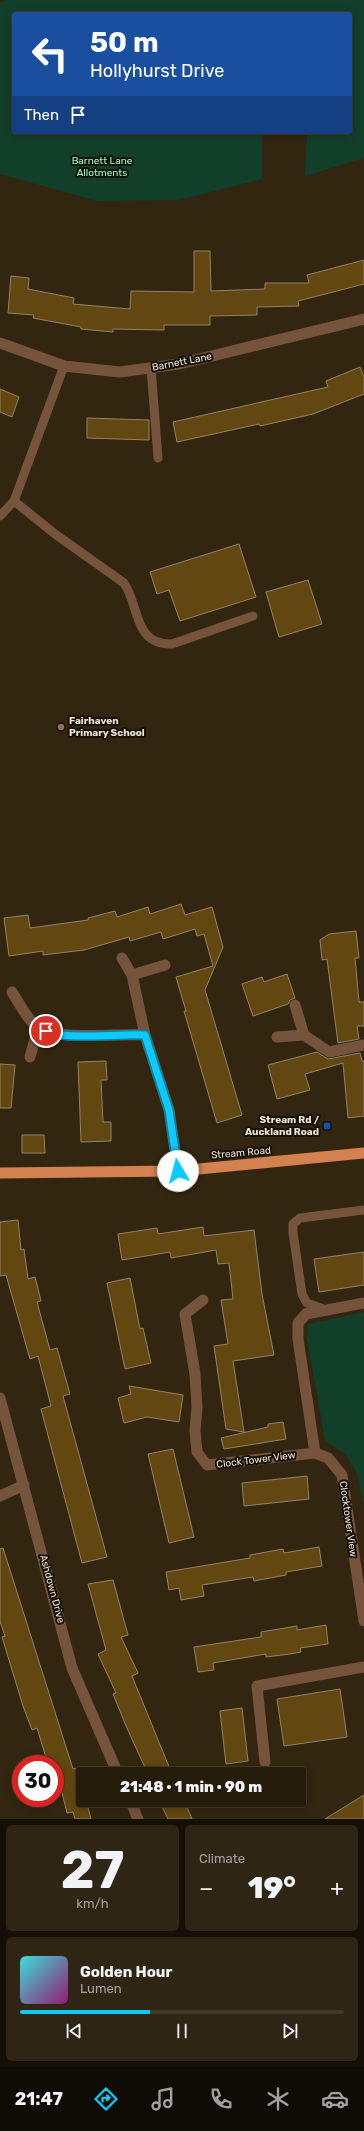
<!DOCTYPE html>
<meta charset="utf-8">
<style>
body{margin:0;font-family:Rubik,sans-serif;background:#2e2515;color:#f1f3f6;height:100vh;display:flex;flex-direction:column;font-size:15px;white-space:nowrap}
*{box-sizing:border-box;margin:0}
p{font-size:13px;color:#a4a19d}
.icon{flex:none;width:22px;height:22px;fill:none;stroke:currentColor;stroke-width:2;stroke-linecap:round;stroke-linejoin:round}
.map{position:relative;height:1819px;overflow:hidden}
.panel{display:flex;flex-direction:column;gap:6px;padding:6px;background:#150f07;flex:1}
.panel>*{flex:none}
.banner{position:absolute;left:12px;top:12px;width:340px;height:122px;border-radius:4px;box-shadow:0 2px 10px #0003,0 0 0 1px #423a2d;background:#1a4fa0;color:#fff;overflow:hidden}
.speed{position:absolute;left:12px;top:1755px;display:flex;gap:8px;font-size:20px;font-weight:700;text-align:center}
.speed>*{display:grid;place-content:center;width:52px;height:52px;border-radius:50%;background:#261c0c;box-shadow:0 2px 10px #0003,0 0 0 1px #423a2d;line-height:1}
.speed .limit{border:6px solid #d22;background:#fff;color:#111}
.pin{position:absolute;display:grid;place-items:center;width:34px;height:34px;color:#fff;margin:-17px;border:2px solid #fff;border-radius:50%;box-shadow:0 1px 4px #0007}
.me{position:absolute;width:44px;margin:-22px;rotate:352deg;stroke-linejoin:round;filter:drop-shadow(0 0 3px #0008)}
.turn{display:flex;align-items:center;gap:14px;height:84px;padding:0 12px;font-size:18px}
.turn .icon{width:52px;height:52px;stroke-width:2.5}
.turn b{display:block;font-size:28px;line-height:34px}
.then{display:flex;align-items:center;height:38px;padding:0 12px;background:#0003;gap:8px;font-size:15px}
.big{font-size:30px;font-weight:800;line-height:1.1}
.panel .widget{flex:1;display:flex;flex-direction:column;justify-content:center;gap:6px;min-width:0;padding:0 14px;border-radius:6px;background:#2e2515}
.panel .dial{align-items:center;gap:0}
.dial b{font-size:52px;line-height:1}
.song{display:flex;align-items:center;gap:12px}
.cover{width:48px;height:48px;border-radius:6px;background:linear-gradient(135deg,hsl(180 70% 55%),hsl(320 70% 35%))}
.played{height:4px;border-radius:2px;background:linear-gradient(90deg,#0ecafa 40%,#423a2d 40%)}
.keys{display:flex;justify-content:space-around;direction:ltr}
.heat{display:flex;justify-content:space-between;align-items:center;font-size:22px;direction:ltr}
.panel .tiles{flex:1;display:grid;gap:6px;grid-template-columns:1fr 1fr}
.widget:last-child{grid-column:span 2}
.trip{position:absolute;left:76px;top:1767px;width:230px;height:40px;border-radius:4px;background:#261c0c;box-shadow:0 2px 10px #0003,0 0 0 1px #423a2d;font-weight:800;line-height:40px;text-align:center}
.tab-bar{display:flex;height:64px;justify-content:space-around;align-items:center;background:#0f0b05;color:#a4a19d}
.tab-bar .icon{width:28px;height:28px}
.tab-bar .active{color:#0ecafa}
.tab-bar b{font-size:18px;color:#f1f3f6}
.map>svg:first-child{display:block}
</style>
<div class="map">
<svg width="364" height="1819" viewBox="0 0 364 1819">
<rect width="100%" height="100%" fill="#332610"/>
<!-- green -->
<path fill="#123f2a" d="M7,0H364V158L305,176L307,132H350V14H14V132H262V179L179,200L97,201L0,174V2Z
M364,1312V1506L357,1473L346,1455L325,1440L307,1339L308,1324Z"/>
<!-- building -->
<path fill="#634711" stroke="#92826a" d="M194,251H210L211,291L265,289V283H309L307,275L364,260V284L298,301L299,306L257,307V315L210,316V325H164V330L113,329V332L81,329V327L33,318L34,315L8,313L11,276L29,278L28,289L74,298L73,304L130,309L131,291L194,292Z
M360,367L364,377V394L313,414L260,426L259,424L177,442L173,422L328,387L326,381Z
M0,389L19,397L12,417L0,412Z
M87,418L149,420V440L87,438Z
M239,544L256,597L180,621L169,590L157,594L150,572Z
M308,580L322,624L279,637L266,592Z
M181,904L185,915L212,907L223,947L205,990L242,1115L217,1123L184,1011H186L176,977L213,966L204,934L197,936L195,929L163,939L161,932L130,941L129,937L84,950L43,955V951L9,956L4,918L28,915L30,928L88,920V918L115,911L117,917L148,907L150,914Z
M356,931L359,958H355L359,1002H364V1026H357L359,1039L338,1043L327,959L322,960L320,940L329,934Z
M287,974L295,998L290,1000L288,1004L253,1016L242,984L262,977L264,982Z
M317,1052L328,1059L360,1053L362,1061H364V1116L348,1118L343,1063L305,1074L310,1090L277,1099L268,1065Z
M106,1061L107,1080H101L103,1122H111V1141L81,1142L78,1062Z
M0,1064L15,1065L11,1108H0Z
M22,1135H44L45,1153H22Z
M18,1220L21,1250L24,1249L28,1279L35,1277L41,1301L37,1302L50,1350L57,1348L70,1394L63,1396L107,1557L82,1563L41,1409L51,1406L38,1356L30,1359L6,1275L0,1276V1222Z
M203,1227L204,1236L254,1230L262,1294L274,1355L233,1361L244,1432L226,1429L214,1346L228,1344L221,1300L233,1299L229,1263L218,1264L216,1250L171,1258L170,1252L122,1260L118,1234L157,1228L158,1234Z
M364,1252V1285L319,1292L314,1259Z
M130,1278L140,1329L143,1328L151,1363L125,1369L107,1283Z
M129,1386L183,1395L179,1422L147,1417L124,1423L118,1398L131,1394Z
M283,1422L286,1439L224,1449L221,1438L268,1427V1424Z
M173,1449L194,1537L169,1543L148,1454Z
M307,1476L309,1499L244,1506L242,1483Z
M319,1547L322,1566L286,1572V1575L254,1581L253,1577L202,1585L204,1596L181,1600L179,1588L169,1590L166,1572L250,1558V1555L283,1549L284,1553Z
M3,1548L73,1769L78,1768L83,1788V1800H86L91,1819H75L73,1812L67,1813L55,1764H48L37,1728L32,1730L23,1706L2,1637L5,1636L0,1621V1549Z
M113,1580L128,1635L121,1637L138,1673L132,1676L172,1774H148L126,1726L113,1694L116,1693L98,1654L106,1650L88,1584Z
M326,1625L328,1644L300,1648L301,1652L290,1654L266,1657V1654L213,1663L214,1670L198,1672L194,1647L261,1637V1632L297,1626V1630Z
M340,1689L347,1737L284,1746L277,1699Z
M242,1708L248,1761L226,1764L220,1711Z
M364,1795V1819H325Z
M159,1800H184L192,1819H168Z"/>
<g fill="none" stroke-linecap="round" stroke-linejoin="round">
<!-- service -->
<path stroke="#76533d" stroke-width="9" d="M151,368L158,458
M14,501L55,534L124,583C140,606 133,645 172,644L253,616
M0,516L14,501L64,366
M326,1310L307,1303L302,1294L293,1233V1224L300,1218L364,1210"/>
<!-- minor -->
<path stroke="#76533d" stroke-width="11" d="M0,343L64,366L120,372L179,364L364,319
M122,958L132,975L165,965
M132,975L145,1035
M12,992C20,1004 26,1018 37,1027C56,1041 119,1033 145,1035L169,1110L178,1171
M295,1005L304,1035
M277,1037L304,1035L329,1052L364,1045
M30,1057L38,1028
M203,1300L185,1314L195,1374L197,1407L195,1431L197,1452L207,1465L315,1453
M364,1303L306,1314L298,1323V1339L315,1453L328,1458L342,1475L364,1621
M0,1398L72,1668L118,1774
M0,1496L24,1485
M265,1762L257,1686L364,1667
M130,1800L138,1819"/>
<!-- trunk -->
<path stroke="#d3824f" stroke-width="11" d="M0,1173L178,1171L364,1153"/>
</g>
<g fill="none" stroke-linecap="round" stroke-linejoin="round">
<defs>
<path id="route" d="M46,1031C71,1041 116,1033 145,1035L169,1110L178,1171"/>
</defs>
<!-- route casing -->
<use href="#route" stroke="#0983a2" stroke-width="10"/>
<!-- route -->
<use href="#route" stroke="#0ecafa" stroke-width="7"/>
</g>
<!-- markers -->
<circle fill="#8d6e63" stroke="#161007" stroke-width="1.5" cx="61" cy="727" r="4"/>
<rect fill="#1a4fb4" stroke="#161007" stroke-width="1.5" x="323" y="1122" width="8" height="8" rx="2"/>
<g text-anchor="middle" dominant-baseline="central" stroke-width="4" stroke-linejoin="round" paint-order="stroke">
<!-- park labels -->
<g font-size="10" fill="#91fdc4" stroke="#161007">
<text x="102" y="161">Barnett Lane<tspan x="102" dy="12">Allotments</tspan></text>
</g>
<!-- street labels -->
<g font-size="10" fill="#efe6d9" stroke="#161007">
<text transform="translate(182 362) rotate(-11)">Barnett Lane</text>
<text transform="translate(241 1153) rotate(-5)">Stream Road</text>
<text transform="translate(256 1460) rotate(-7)">Clock Tower View</text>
<text transform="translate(348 1519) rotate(82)">Clocktower View</text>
<text transform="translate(52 1589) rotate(75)">Ashdown Drive</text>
</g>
<!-- poi labels -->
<g font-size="10" font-weight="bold" fill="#efe6d9" stroke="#161007" text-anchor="start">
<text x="69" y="721">Fairhaven<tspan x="69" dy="12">Primary School</tspan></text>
<text x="319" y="1120" text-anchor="end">Stream Rd /<tspan x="319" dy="12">Auckland Road</tspan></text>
</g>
</g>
</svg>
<div class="speed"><div class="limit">30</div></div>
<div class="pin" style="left:46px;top:1031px;background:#d93025"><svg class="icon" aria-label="arrive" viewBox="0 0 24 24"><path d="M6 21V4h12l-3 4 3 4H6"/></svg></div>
<svg class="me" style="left:178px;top:1171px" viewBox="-20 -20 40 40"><circle r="19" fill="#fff"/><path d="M0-13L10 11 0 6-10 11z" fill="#0ecafa"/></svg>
<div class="trip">21:48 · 1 min · 90 m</div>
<div class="banner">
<div class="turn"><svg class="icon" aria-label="left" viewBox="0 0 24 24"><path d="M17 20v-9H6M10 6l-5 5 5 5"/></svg><div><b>50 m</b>Hollyhurst Drive</div></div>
<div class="then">Then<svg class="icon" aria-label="arrive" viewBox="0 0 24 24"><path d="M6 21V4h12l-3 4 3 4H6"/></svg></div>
</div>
</div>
<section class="panel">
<div class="tiles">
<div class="widget dial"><b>27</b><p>km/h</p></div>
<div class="widget"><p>Climate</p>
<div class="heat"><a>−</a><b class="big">19°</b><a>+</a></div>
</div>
<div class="widget">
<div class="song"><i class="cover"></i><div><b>Golden Hour</b><p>Lumen</p></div></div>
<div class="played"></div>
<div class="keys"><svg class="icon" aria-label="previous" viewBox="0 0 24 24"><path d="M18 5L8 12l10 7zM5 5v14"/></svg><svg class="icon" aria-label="pause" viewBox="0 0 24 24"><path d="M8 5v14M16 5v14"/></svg><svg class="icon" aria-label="next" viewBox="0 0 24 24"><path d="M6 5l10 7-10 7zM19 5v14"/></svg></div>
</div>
</div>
</section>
<nav class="tab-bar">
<b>21:47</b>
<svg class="icon active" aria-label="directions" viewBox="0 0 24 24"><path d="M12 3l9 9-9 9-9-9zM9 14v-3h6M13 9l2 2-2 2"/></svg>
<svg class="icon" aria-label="music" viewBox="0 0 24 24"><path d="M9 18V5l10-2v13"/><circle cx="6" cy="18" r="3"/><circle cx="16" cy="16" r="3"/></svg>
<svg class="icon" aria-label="phone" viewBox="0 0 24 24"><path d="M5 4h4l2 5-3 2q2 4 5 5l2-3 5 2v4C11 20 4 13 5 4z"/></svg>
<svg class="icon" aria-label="climate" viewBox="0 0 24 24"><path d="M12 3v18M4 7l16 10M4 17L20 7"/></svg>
<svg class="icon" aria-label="car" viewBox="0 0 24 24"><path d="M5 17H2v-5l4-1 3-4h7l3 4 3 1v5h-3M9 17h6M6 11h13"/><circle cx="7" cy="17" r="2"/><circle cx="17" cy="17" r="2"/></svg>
</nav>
